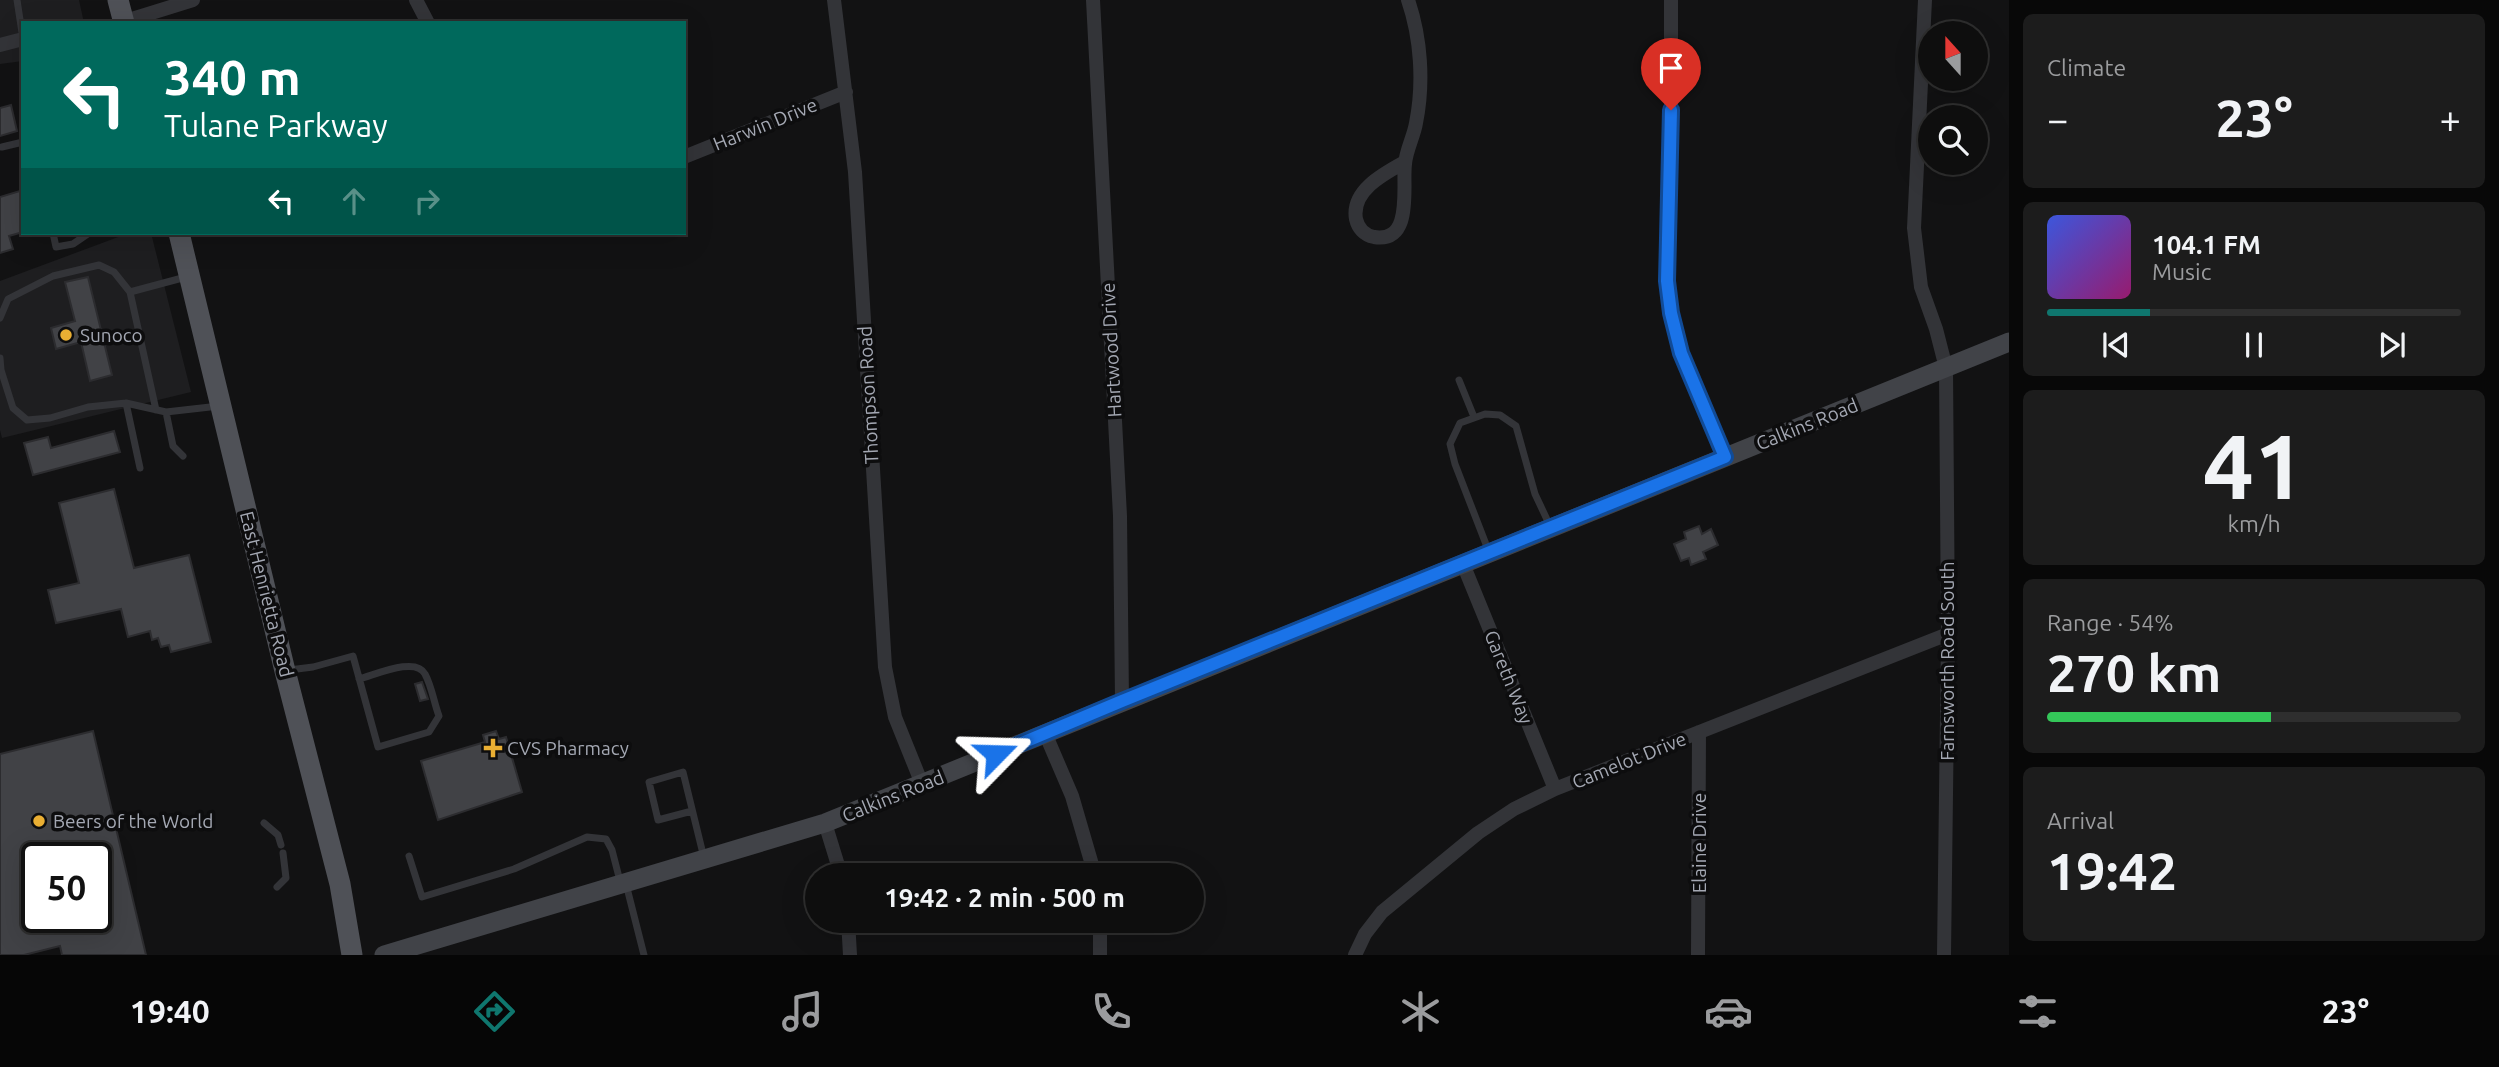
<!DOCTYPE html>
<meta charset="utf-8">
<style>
body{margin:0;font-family:Ubuntu,sans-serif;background:#1c1c1c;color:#f1f3f6;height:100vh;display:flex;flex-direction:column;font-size:26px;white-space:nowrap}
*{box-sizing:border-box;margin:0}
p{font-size:23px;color:#9b9c9e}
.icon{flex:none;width:38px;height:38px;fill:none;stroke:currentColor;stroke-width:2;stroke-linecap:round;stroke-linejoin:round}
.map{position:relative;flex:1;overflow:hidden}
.side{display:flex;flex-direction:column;gap:14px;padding:14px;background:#080808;width:490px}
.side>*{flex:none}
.hud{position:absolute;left:21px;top:21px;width:665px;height:214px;border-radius:0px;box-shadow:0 7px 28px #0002,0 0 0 2px #2e2e2e;background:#00695c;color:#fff;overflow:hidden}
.needle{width:46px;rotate:339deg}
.controls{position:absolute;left:1918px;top:21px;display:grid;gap:14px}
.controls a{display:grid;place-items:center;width:70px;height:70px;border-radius:50%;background:#0e0e0e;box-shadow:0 7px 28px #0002,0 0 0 2px #2e2e2e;font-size:35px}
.speed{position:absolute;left:21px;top:842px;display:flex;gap:14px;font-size:35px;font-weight:700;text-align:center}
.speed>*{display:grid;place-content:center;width:91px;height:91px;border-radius:50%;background:#0e0e0e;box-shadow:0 7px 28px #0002,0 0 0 2px #2e2e2e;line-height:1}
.speed .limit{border:4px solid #111;border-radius:10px;background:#fff;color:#111}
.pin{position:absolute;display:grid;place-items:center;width:60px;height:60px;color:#fff;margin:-72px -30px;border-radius:50% 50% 50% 0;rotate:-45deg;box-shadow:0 0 7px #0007}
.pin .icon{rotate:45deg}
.me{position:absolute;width:77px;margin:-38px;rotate:68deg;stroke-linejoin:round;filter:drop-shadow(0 0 5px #0008)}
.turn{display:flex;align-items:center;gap:24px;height:147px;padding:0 28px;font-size:32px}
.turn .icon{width:91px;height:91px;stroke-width:2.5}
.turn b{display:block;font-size:49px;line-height:60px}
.lanes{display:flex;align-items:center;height:66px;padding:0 28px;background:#0003;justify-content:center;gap:35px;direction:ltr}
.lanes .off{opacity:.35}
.big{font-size:52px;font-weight:600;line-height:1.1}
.side .tile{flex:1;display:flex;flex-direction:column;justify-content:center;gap:10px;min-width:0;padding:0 24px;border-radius:10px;background:#1c1c1c}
.side .dial{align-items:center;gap:0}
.dial b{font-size:91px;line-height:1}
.song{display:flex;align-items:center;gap:21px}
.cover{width:84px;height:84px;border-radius:10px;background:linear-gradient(135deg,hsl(230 70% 55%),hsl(320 70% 35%))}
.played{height:7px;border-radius:4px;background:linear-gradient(90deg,#0f766e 25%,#2e2e2e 25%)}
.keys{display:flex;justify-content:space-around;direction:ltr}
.heat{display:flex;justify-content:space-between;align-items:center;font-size:38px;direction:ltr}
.charge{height:10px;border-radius:5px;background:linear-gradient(90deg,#34c759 54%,#2e2e2e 0)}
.trip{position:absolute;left:805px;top:863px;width:399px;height:70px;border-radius:35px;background:#0e0e0e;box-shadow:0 7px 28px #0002,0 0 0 2px #2e2e2e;font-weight:600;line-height:70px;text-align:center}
.menu{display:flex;height:112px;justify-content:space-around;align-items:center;background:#060606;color:#9b9c9e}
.menu .icon{width:49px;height:49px}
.menu .current{color:#0f766e}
.menu b{font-size:32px;color:#f1f3f6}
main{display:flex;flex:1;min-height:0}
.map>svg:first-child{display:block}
</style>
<main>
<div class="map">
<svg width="2009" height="955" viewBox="0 0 2009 955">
<rect width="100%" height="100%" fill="#121213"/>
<!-- built -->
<path fill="#1e1e20" d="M0,0H79L84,23H23V61L0,64Z
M129,233H151L191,392L2,438L0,430V281Z"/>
<!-- building -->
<path fill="#414246" stroke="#2c2c2f" stroke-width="2" fill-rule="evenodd" d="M11,105L17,131L0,136V108Z
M23,190V232L9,236L13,249L0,253V197Z
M88,277L112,375L90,381L81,342L56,349L51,328L75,321L65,282Z
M114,431L120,452L33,475L24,443L48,437L51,448Z
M114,489L134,568L189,555L211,642L171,652L169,645L161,647L158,638L152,640L150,631L128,637L121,609L56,623L48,590L79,583L59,503Z
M1699,526L1702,534L1711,529L1718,545L1703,552L1706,559L1691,565L1689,558L1681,561L1674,544L1686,539L1684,532Z
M422,682L428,699L420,701L415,684Z
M93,731L146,955H62L60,946L24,955H0V754ZM37,858H96V917H37Z
M496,731L499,739L506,737L522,792L438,820L421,761L485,742L483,735Z"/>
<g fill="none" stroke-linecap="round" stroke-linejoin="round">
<!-- lane -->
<path stroke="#333438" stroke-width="7" d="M17,0L23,39
M2,147L23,142
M53,233L56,247L73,244L89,233
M130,292L156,410
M0,318L8,299L53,276L99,265L114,272L130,292L186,277
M0,358L1,370L13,408L27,420L50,418L88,407L126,403L166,412L219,406
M1459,380L1474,417
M126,403L140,468
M166,412L173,446L183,456
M1489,552L1455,464L1450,444L1460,423L1485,414L1500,415L1516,426L1535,494L1551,528
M289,670L313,667L353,656L378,747L429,732L439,716C434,703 432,687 425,674C416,656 375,675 359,679
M692,811L658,820L649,782L683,772L704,858
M264,823L278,835L281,845
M409,856L422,897L514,869L587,837L606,839L612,850L620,881
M626,884L644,955
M277,887L286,878L283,853"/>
<!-- street -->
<path stroke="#333438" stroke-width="14" d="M416,0L428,23
M834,0L855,172L885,667L895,717L922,784
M1093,0L1120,516L1122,701
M1671,0V137L1667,281L1671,313L1681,353L1725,457
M1925,0L1914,228L1921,287L1936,329L1946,368L1948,634L1944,955
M119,23L193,0
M0,45L23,39
M684,157L846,92
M1405,162C1383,174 1351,191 1356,219C1358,228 1364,235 1374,237C1414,243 1402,186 1405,164C1406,150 1414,136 1416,123C1424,83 1421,38 1408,0
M1463,564L1555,789
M1045,733L1072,796L1095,875
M825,823L841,875
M848,920L850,955
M1100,920V955
M1355,955L1365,934L1382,912L1478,833L1514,809L1555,789L1948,634
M1698,955L1699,732"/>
<!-- secondary -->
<path stroke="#414348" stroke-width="19" d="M384,955L825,823L2009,342"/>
<!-- primary -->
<path stroke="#4f5157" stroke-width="21" d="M118,0L124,23
M179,233L285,671L340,884L352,955"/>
</g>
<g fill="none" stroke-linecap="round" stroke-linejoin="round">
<defs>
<path id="route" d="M996,754L1122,701L1725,457L1681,353L1671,313L1667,281L1671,110"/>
</defs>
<!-- route casing -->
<use href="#route" stroke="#114b97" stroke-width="18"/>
<!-- route -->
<use href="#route" stroke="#1a73e8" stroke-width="12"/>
</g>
<!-- markers -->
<g fill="#eaaf33" stroke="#0d0d0e" stroke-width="2.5">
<circle cx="66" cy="335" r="7"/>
<path d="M489.5 737.5h7v7h7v7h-7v7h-7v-7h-7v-7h7z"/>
<circle cx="39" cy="821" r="7"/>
</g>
<g text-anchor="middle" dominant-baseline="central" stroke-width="7" stroke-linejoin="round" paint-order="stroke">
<!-- street labels -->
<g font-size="19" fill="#a4a8b3" stroke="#0d0d0e">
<text transform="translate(765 124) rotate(-22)">Harwin Drive</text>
<text transform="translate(1111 350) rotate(-93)">Hartwood Drive</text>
<text transform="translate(868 395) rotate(-93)">Thompson Road</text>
<text transform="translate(1807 424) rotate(-22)">Calkins Road</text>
<text transform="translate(267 594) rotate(76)">East Henrietta Road</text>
<text transform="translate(1947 661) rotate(-90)">Farnsworth Road South</text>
<text transform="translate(1509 677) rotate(68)">Gareth Way</text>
<text transform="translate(1629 760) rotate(-22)">Camelot Drive</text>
<text transform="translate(893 796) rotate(-22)">Calkins Road</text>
<text transform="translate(1699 843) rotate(-90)">Elaine Drive</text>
</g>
<!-- poi labels -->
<g font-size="19" fill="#a4a8b3" stroke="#0d0d0e" text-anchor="start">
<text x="80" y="335">Sunoco</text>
<text x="507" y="748">CVS Pharmacy</text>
<text x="53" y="821">Beers of the World</text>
</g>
</g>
</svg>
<div class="controls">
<a><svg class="needle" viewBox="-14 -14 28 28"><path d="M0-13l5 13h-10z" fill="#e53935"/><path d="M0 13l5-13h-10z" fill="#9b9c9e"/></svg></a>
<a><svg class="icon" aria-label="search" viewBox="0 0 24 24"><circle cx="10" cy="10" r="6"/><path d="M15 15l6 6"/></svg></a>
</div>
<div class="speed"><div class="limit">50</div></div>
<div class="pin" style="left:1671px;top:110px;background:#d93025"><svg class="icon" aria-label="arrive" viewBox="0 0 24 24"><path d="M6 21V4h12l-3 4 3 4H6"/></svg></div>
<svg class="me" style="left:996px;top:754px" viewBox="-20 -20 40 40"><path d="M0-17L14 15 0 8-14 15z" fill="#1a73e8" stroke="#fff" stroke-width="4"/></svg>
<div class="trip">19:42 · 2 min · 500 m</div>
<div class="hud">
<div class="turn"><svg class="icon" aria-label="left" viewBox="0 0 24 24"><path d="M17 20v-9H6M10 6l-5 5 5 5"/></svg><div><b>340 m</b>Tulane Parkway</div></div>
<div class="lanes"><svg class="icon" aria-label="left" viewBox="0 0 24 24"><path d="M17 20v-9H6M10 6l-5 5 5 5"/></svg><svg class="icon off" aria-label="ahead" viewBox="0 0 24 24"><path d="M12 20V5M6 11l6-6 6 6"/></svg><svg class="icon off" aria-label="right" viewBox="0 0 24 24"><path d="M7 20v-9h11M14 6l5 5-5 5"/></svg></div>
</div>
</div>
<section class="side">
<div class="tile"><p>Climate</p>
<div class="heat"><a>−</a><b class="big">23°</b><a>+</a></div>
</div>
<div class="tile">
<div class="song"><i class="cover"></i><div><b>104.1 FM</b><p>Music</p></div></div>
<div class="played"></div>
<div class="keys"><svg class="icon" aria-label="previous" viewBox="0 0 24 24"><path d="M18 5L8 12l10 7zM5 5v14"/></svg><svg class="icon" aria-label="pause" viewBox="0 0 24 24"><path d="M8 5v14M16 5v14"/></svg><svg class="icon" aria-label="next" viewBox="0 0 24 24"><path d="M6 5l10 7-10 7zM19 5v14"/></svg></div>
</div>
<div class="tile dial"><b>41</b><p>km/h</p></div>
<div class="tile"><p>Range · 54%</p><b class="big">270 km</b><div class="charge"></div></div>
<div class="tile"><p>Arrival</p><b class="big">19:42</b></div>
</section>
</main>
<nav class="menu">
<b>19:40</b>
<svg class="icon current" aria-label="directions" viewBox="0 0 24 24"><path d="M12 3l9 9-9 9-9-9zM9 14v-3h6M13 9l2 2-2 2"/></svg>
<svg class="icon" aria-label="music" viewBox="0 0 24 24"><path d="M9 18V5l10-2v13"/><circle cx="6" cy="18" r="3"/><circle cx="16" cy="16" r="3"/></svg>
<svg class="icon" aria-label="phone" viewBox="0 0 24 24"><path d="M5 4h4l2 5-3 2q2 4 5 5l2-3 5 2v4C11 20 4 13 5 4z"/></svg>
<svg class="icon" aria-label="climate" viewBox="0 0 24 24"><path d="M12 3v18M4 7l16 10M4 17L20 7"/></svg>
<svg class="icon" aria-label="car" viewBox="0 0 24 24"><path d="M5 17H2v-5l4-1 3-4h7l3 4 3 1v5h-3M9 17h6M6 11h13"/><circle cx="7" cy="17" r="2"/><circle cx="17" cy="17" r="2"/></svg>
<svg class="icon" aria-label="filters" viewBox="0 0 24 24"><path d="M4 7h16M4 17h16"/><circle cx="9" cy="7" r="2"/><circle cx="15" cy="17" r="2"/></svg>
<b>23°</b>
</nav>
